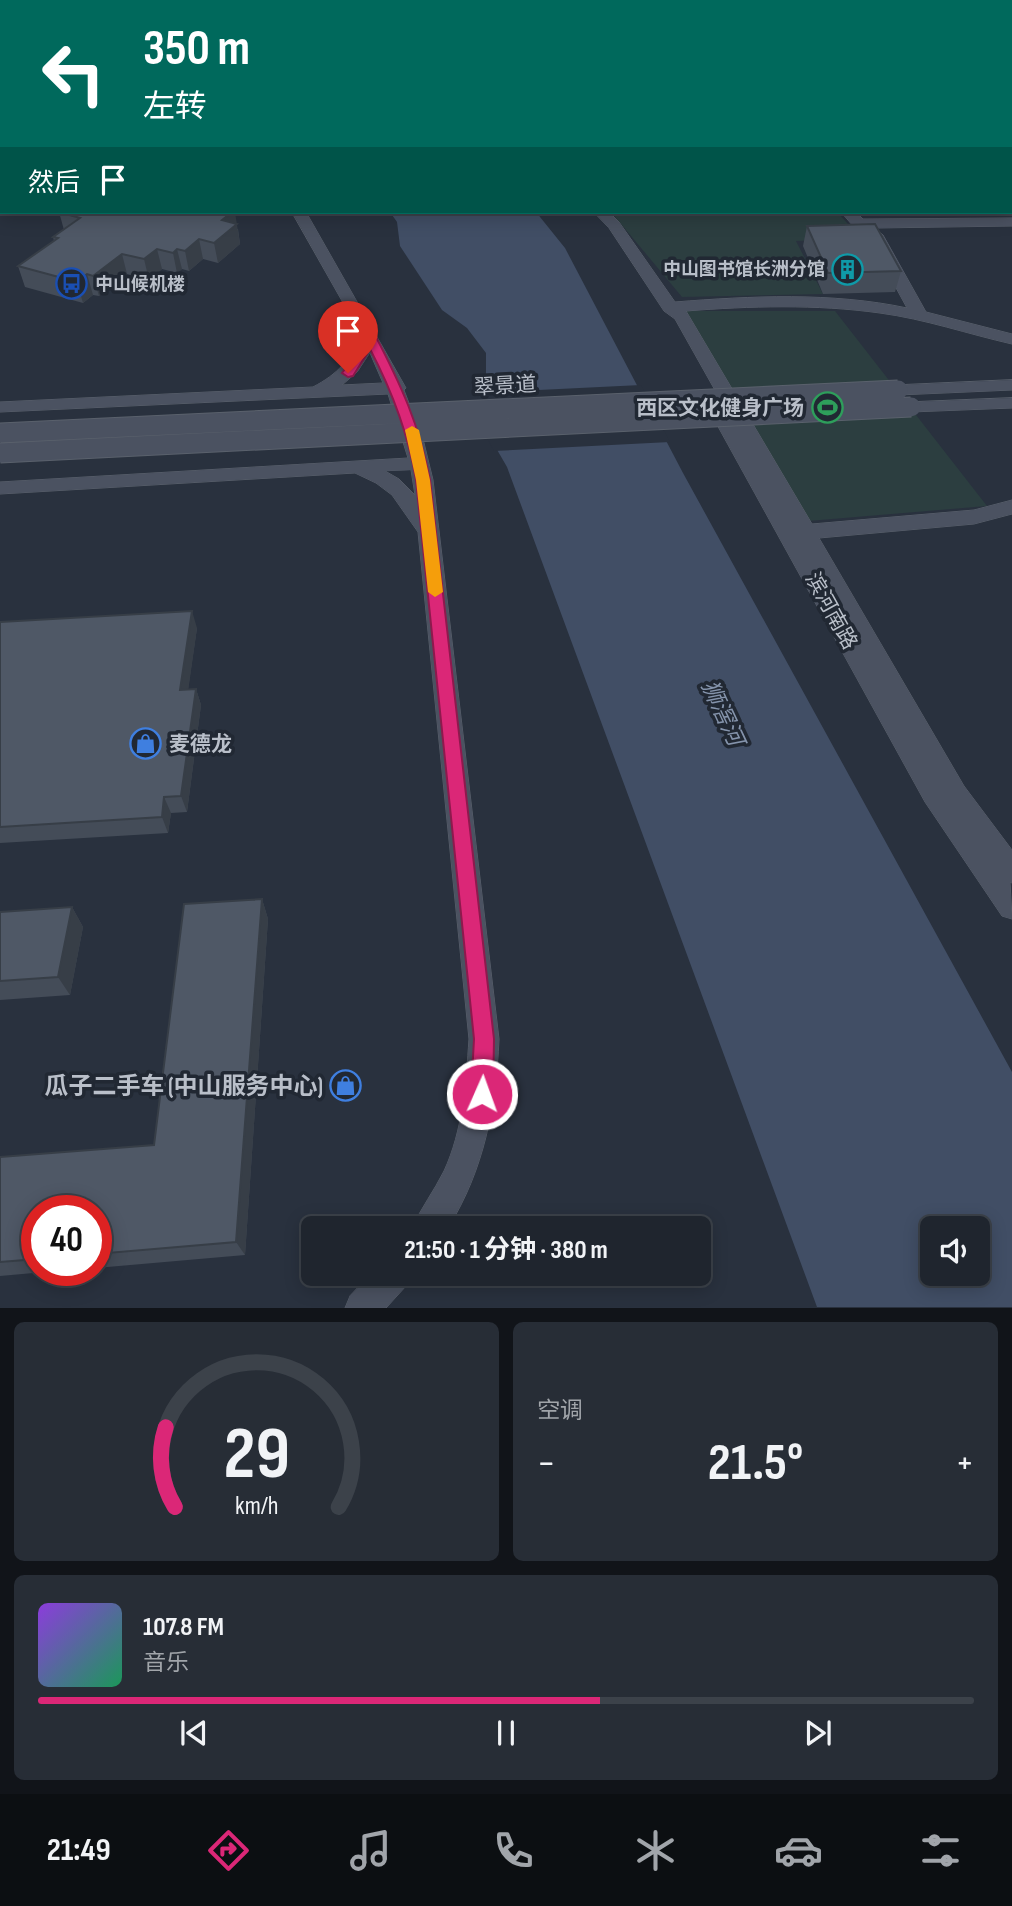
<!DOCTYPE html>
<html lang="zh">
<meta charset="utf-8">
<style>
body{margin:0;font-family:"Sofia Sans Condensed","Noto Sans SC",sans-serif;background:#272d36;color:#f1f3f6;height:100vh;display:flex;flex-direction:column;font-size:26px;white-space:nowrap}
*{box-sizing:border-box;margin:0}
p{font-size:23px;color:#a1a5aa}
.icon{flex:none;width:38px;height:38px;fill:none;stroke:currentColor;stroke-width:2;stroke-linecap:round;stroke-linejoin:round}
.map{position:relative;height:1308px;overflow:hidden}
.panel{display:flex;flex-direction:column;gap:14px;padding:14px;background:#111419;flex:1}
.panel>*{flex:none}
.top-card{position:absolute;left:0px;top:0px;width:1013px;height:214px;box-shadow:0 4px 18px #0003,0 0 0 2px #3c424a;background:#00695c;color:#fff;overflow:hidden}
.controls{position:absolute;left:920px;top:1216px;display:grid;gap:14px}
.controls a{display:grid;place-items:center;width:70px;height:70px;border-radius:10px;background:#1f252e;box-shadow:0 4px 18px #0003,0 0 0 2px #3c424a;font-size:35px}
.speed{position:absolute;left:21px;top:1195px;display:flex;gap:14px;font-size:35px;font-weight:700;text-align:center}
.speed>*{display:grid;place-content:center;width:91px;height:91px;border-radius:50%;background:#1f252e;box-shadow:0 4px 18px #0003,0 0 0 2px #3c424a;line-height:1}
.speed .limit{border:10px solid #d22;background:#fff;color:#111}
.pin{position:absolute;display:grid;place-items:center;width:60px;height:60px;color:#fff;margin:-72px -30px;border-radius:50% 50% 50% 0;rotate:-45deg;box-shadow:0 0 7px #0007}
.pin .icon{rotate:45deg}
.me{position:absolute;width:77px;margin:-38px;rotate:2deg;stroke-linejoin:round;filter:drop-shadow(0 0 5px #0008)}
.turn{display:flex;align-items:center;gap:24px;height:147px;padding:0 28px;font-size:32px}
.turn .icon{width:91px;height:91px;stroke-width:2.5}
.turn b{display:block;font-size:49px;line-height:60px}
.then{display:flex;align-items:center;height:66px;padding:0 28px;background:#0003;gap:14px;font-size:26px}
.big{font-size:52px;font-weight:700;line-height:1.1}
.panel .card{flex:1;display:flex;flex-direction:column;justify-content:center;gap:10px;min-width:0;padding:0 24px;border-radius:10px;background:#272d36}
.panel .dial{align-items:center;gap:0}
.dial svg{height:182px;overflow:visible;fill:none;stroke:#3c424a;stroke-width:7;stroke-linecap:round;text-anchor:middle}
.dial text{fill:#f1f3f6;stroke:none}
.song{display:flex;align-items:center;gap:21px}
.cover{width:84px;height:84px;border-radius:10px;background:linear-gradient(135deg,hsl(270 70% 55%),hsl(150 70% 35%))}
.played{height:7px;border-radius:4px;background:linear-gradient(90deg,#db2777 60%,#3c424a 60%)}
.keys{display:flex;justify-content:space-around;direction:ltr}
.heat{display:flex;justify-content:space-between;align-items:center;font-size:38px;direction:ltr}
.panel .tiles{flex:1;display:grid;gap:14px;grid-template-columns:1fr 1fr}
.card:last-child{grid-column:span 2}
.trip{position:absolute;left:301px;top:1216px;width:410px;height:70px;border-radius:10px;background:#1f252e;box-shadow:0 4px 18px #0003,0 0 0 2px #3c424a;font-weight:700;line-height:70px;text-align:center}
.tabs{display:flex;height:112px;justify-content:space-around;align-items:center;background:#0c0f12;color:#a1a5aa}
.tabs .icon{width:49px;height:49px}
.tabs .selected{color:#db2777}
.tabs b{font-size:32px;color:#f1f3f6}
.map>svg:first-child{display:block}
</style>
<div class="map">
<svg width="1012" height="1308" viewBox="0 0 1012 1308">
<rect width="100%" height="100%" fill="#29313e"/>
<!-- green -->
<path fill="#2c3e40" d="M611,212H837L861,238L796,241L823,294L682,297Z
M686,311H835L987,506L808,521Z"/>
<!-- water -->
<path fill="#414e65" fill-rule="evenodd" d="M390,212H536L565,248L683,473L1012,1072V1307H817L507,467L477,415L486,377V353L467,328L442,310L400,246L397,222ZM933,1228H978V1274H933Z"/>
<!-- pier -->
<path fill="#29313e" d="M641,385L670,442L494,451L474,414L479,393Z"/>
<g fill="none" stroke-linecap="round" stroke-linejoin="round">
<defs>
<path id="street" d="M0,16H2V20H0Z"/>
<path id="secondary" d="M168,0H180L181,2H170Z
M360,0H372L373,2H362Z
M0,118H2V126H0Z
M292,212H306L406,388L404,390L424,443L433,480L499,1039C496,1107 484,1170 448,1228H412C421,1208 434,1191 444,1171C463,1130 466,1083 469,1039L418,532L392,495L376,483L355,473L0,494V482L408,458L388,394L0,412V402L313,387C338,374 350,360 361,335ZM370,353L383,383L342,385L357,372ZM411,470L415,495L399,479L385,471Z
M594,212H609L619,222L675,302C751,296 832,292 907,308L869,238L854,227L841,212H856L863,219L1012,218V226L875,228L883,235L926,312L1012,334V344C968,334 925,319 880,313C816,304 750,306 686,311L812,524L974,510L1012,500V514L974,524L819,538L964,786L1012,850V883L1010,882L1012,919L1002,916L925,802L710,412L712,408H725L675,319L664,311L609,228Z
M1012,380V390L898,395L889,390L898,385Z
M1012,398V408L911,412L902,407L911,402Z
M371,1274H411L406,1286L386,1308H345L350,1296Z"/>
</defs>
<!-- street casing -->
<use href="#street" stroke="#5a616c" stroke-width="2"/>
<!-- secondary casing -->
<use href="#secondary" stroke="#5a616c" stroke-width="1"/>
<!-- street -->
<use href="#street" fill="#3d434e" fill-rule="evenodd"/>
<!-- secondary -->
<use href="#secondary" fill="#4b5261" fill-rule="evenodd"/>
<defs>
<path id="secondary-bridge" d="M0,433L898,390
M0,453L911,407"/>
</defs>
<!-- secondary-bridge casing -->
<use href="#secondary-bridge" stroke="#5a616c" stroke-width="21" stroke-linecap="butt"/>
<!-- secondary-bridge -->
<use href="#secondary-bridge" stroke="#4b5261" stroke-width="19"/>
</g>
<!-- wall -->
<path fill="#444c58" d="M689,0H796L797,2H690Z
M844,0H885L886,2H845Z
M59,212L238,229L240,244L218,263L203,259L189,271L182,269L177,273L162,269L149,280L127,274L99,296L93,295L83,303L25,287L18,266L54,241L53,237L64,230Z
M807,226L901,271L895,292L823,294L803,246Z
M0,622L197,628L188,689H196L201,705L187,812L171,813L168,833L0,843Z
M262,899L268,919L245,1255L96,1268V1211H37V1270H67L0,1276V1157L154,1145Z
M72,907L83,927L70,995L0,1000V912Z"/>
<!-- shaded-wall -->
<path fill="#373e47" d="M741,0H758V2H739Z
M228,212H235L240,244L218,263L214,243L222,220Z
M199,239L203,259L189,271L185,251Z
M157,249L162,269L149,280L144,259Z
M177,249L182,269L177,273L173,253Z
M122,254L127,274L99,296L93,276Z
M87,274L93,295L83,303L77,282Z
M192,611L197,628L186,706L180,690Z
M196,689L201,705L187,812L181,796Z
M164,797L171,813L168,833L162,817Z
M262,899L268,919L245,1255L236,1242Z
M72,907L83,927L70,995L58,977Z"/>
<!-- building -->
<path fill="#4f5866" stroke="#373e47" stroke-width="2" d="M18,0H58L59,2H18Z
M101,0H144L145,2H102Z
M453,0H501V2H453Z
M535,0H593L594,2H535Z
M705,0H741L739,2H706Z
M778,0H796L797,2H784Z
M859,0H885L886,2H861Z
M59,212H232L222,220L237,224L214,243L199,239L185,251L177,249L173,253L157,249L144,259L122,254L93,276L87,274L77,282L18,266L58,238L53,237L80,218Z
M875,224L901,271L828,273L807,226Z
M192,611L180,690L196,689L181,796L164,797L162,817L0,827V622Z
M262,899L236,1242L96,1254V1211H37V1259L0,1262V1157L154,1145L184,904Z
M72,907L58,977L0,981V912Z"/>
<!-- route -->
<path fill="#db2777" stroke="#8e194d" stroke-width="2" d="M369,332L375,335C401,385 419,424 430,480L494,1039L493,1094L489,1101L482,1104L474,1101L471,1094L474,1039L416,480C408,432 392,391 370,349L353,376L348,377L342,373L354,357L363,335Z"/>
<!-- slow -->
<path fill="#f59e0b" d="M412,426L419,430L430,480L443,592L435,597L428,592L416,480L405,430Z"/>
<!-- icons -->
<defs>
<symbol id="building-ring" viewBox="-11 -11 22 22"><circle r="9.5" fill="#212833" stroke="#0f9aa8" stroke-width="1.5"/><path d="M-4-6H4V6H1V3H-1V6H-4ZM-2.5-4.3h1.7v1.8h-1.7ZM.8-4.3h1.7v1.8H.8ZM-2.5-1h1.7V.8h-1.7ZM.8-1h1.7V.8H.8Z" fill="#0f9aa8"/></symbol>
<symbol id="bus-ring" viewBox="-11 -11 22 22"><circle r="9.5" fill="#212833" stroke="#1a4fb4" stroke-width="1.5"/><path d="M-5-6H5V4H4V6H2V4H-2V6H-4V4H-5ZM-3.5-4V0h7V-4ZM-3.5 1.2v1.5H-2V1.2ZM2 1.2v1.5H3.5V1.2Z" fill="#1a4fb4"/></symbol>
<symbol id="stadium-ring" viewBox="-11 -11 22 22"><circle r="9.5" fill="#212833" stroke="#2e9e5b" stroke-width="1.5"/><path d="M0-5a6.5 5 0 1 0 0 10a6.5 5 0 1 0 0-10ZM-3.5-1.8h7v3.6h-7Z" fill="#2e9e5b"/></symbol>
<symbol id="shop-ring" viewBox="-11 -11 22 22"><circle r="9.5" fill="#212833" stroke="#3f7fe0" stroke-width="1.5"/><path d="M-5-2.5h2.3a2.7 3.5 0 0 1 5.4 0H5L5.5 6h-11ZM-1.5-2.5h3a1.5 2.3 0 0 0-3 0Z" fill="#3f7fe0"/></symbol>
</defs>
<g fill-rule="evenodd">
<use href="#building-ring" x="830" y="252" width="35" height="35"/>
<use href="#bus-ring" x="54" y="266" width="35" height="35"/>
<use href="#stadium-ring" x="810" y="390" width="35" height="35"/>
<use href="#shop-ring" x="128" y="726" width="35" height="35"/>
<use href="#shop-ring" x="328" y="1068" width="35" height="35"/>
</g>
<g text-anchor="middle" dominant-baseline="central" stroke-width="7" stroke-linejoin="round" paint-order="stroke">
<!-- far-poi labels -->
<g font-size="18" font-weight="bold" fill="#b9bfc9" stroke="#212833" text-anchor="end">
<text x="825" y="269">中山图书馆长洲分馆</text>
<text x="95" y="284" text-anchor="start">中山候机楼</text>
</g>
<!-- street labels -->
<g font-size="21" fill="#b9bfc9" stroke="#212833">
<text transform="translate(505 386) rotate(-3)">翠景道</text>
<text transform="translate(831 611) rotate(61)">滨河南路</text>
</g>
<!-- poi labels -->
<g font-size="21" font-weight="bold" fill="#b9bfc9" stroke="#212833" text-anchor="end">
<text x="804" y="408">西区文化健身广场</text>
<text x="169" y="744" text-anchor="start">麦德龙</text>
</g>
<!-- water labels -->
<g font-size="23" font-style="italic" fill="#8594ac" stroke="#212833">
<text transform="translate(722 713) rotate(65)">狮滘河</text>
</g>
<!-- near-poi labels -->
<g font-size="24" font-weight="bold" fill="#b9bfc9" stroke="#212833" text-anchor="end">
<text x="323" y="1086">瓜子二手车 (中山服务中心)</text>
</g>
</g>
</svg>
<div class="controls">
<a><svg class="icon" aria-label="sound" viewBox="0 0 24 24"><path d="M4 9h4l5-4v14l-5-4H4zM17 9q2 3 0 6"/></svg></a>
</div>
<div class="speed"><div class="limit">40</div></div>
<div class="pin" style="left:348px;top:373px;background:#d93025"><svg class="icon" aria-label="arrive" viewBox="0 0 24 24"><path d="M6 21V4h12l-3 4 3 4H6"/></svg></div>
<svg class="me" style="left:482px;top:1094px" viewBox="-20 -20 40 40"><circle r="17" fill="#db2777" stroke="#fff" stroke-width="3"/><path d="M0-11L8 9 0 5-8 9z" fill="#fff"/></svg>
<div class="trip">21:50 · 1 分钟 · 380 m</div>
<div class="top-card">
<div class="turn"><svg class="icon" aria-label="left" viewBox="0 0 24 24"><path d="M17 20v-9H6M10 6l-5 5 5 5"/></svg><div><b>350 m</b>左转</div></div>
<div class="then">然后<svg class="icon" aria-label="arrive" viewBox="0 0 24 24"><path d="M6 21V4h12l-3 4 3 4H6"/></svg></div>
</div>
</div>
<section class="panel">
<div class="tiles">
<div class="card dial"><svg viewBox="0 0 100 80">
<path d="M14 69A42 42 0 1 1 86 69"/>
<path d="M14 69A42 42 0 0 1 10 34" stroke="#db2777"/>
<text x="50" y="56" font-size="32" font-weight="700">29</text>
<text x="50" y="72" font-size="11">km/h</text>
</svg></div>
<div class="card"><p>空调</p>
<div class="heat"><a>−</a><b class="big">21.5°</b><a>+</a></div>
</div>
<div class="card">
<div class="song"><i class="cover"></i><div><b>107.8 FM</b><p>音乐</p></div></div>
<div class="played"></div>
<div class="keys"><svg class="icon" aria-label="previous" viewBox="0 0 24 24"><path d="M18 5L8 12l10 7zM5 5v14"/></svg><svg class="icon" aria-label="pause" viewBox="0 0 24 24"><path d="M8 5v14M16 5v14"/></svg><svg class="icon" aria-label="next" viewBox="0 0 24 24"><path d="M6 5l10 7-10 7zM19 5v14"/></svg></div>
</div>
</div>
</section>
<nav class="tabs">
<b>21:49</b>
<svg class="icon selected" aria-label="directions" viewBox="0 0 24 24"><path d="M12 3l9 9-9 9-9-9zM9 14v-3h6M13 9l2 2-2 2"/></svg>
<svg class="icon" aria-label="music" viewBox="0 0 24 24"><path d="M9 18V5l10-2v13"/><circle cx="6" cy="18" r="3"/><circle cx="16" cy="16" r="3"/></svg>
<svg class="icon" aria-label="phone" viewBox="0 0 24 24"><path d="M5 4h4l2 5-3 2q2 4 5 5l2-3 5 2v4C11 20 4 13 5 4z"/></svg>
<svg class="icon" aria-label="climate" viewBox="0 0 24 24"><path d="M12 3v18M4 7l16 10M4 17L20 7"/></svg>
<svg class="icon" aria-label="car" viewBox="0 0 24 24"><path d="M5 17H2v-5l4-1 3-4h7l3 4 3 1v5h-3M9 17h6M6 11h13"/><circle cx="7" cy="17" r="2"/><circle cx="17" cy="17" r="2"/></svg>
<svg class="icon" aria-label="filters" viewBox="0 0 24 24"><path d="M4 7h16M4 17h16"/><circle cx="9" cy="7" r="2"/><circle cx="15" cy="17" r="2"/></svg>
</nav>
